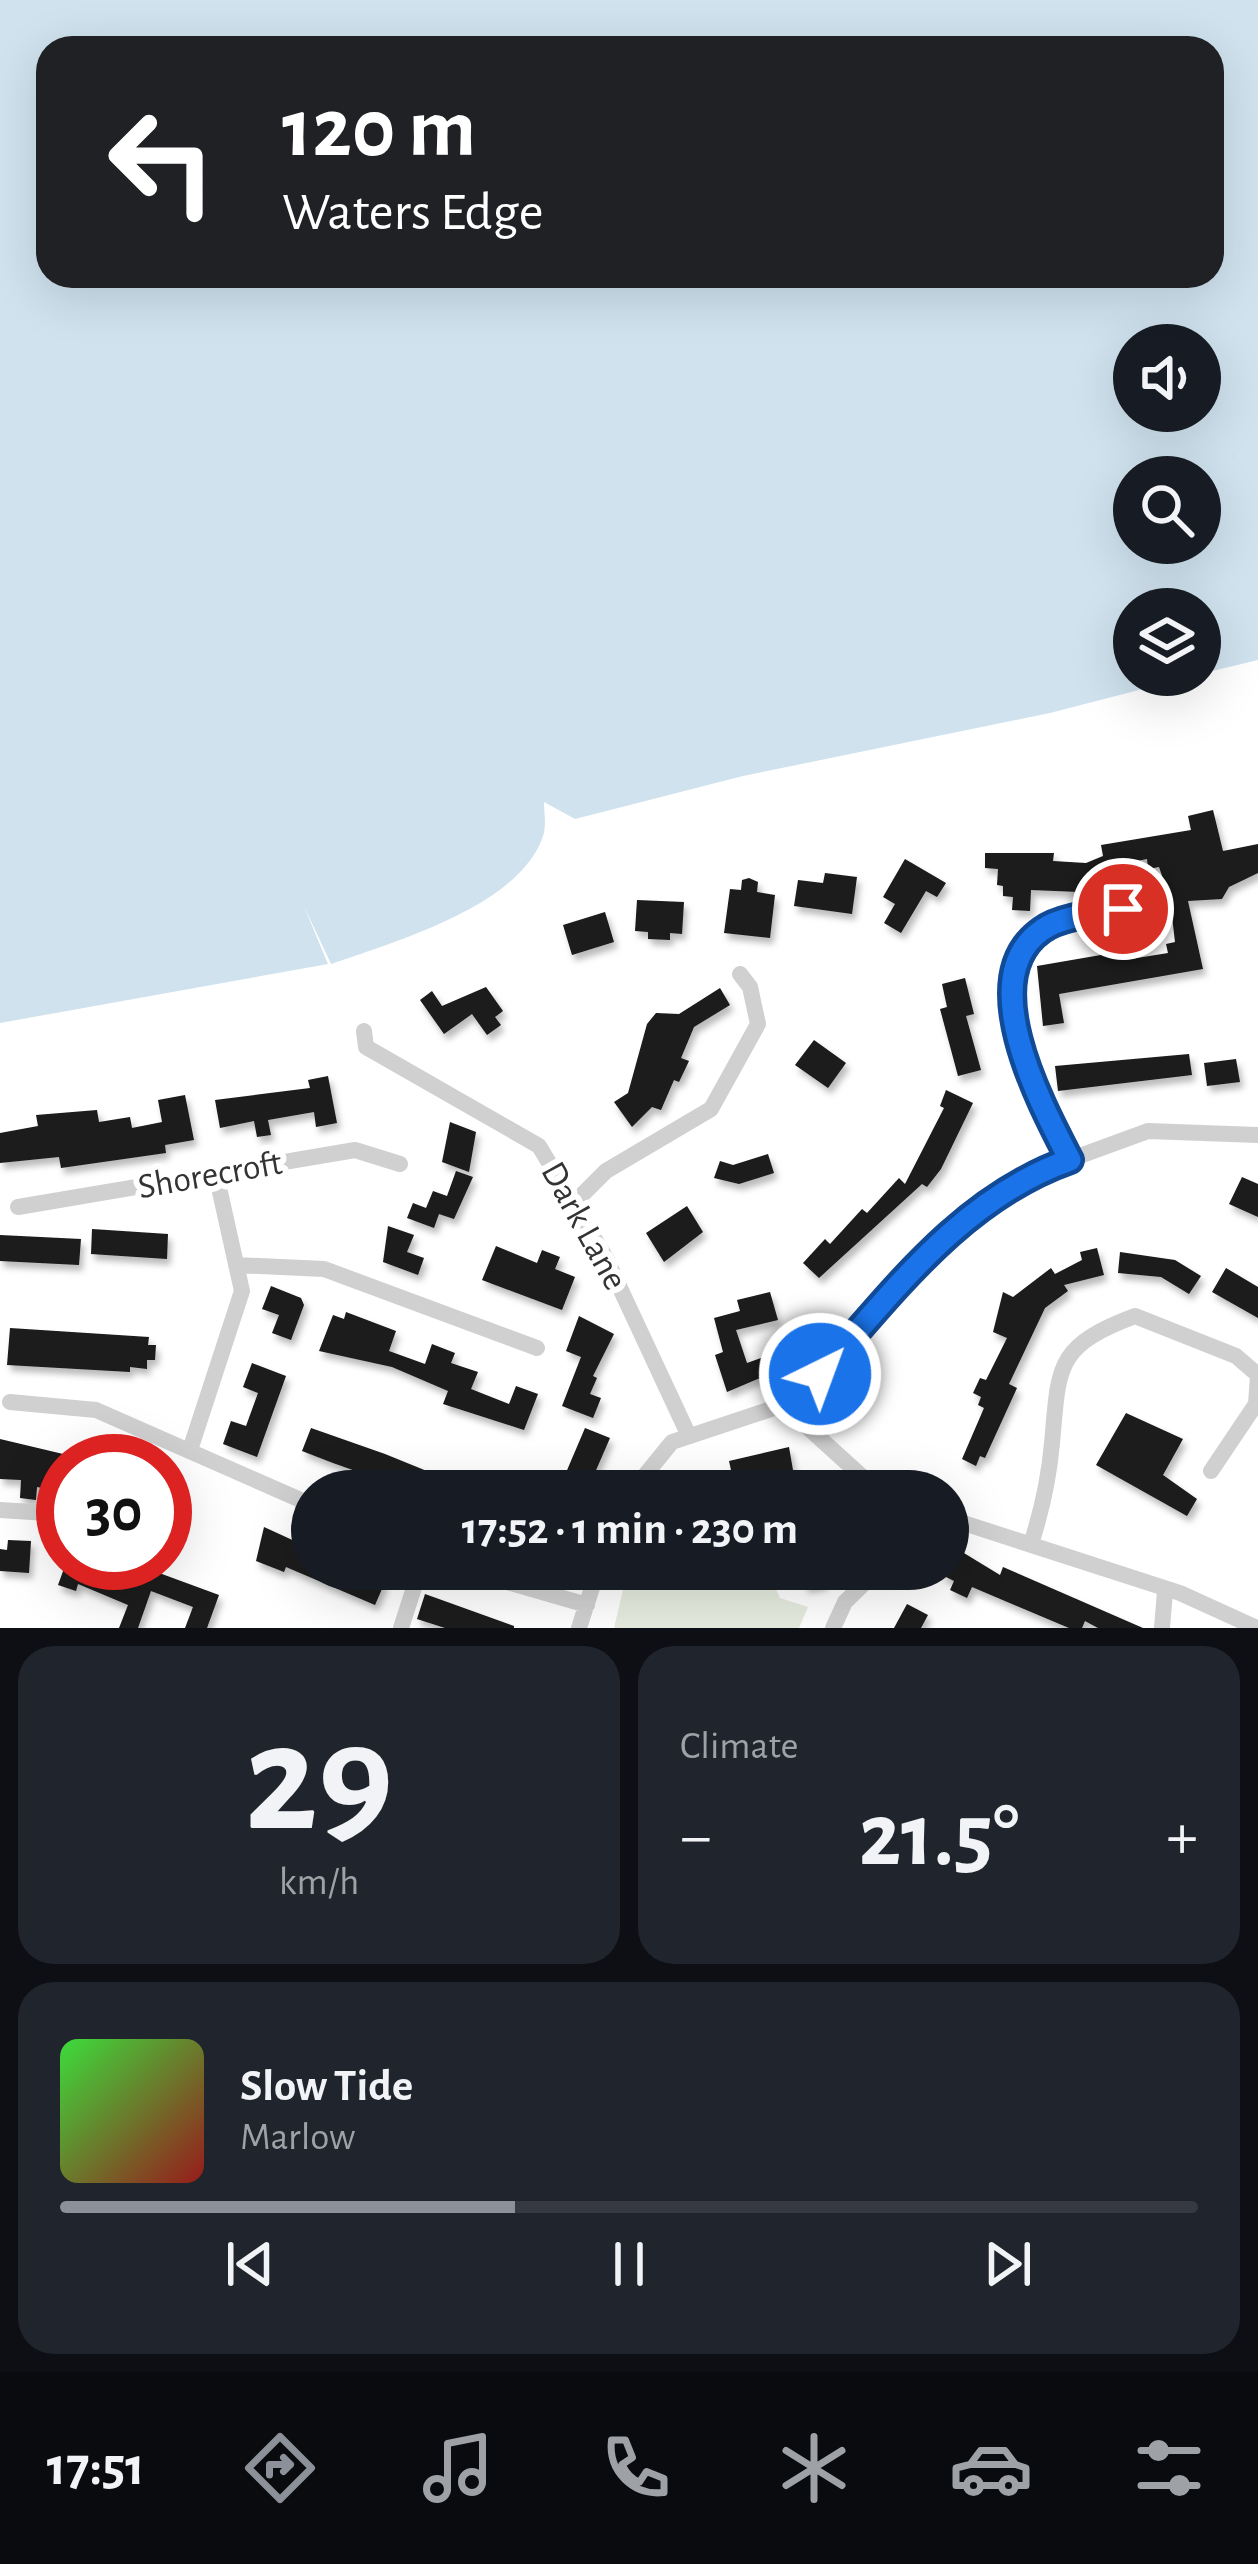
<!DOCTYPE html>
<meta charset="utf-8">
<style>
body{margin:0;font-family:"Alegreya Sans",sans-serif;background:#20242c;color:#f1f3f6;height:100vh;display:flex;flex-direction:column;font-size:45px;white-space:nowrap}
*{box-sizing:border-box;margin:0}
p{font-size:39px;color:#9ea1a6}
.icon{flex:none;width:66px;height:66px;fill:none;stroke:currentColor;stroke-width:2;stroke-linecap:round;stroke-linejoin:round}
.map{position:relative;height:1628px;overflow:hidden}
.sheet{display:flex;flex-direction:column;gap:18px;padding:18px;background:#0d0f14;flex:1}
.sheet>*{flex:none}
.hud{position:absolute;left:36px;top:36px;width:1188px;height:252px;border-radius:36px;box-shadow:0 12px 48px #0002;background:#202124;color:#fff;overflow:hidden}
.fabs{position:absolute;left:1113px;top:324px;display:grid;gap:24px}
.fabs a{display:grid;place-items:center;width:108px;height:108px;border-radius:50%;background:#171b24;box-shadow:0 12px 48px #0002;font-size:60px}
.speed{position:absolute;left:36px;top:1434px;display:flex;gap:24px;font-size:60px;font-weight:700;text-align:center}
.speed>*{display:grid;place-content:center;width:156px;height:156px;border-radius:50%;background:#171b24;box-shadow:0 12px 48px #0002;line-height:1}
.speed .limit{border:18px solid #d22;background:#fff;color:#111}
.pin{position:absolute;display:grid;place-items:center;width:102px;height:102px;color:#fff;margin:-51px;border:6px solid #fff;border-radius:50%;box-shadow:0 3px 12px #0007}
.me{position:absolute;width:132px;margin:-66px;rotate:42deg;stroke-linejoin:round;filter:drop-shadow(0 0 9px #0008)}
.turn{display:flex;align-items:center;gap:42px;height:252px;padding:0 48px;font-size:54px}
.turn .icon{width:156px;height:156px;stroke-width:2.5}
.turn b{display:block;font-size:84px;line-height:102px}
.big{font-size:90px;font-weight:700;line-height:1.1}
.sheet .card{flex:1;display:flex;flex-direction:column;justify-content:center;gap:18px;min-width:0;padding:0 42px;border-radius:36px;background:#20242c}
.sheet .dial{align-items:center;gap:0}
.dial b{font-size:156px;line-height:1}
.song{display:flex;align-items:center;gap:36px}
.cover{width:144px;height:144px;border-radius:18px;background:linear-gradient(135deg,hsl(120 70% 55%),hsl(0 70% 35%))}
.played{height:12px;border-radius:6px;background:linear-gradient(90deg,#8c9099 40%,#363941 40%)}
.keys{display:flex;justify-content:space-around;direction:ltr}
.heat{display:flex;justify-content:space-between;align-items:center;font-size:66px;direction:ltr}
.sheet .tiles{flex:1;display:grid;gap:18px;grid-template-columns:1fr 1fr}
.card:last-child{grid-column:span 2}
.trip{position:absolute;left:291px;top:1470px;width:678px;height:120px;border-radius:60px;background:#171b24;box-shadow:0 12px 48px #0002;font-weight:700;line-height:120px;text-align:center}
.tab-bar{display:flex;height:192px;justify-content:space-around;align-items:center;background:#090b0e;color:#9ea1a6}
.tab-bar .icon{width:84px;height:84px}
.tab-bar .on{color:#8c9099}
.tab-bar b{font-size:54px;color:#f1f3f6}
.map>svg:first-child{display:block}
</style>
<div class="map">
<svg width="1258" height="1628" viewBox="0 0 1258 1628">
<defs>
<filter id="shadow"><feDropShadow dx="3.5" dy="6" stdDeviation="3" flood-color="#0004"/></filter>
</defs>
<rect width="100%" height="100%" fill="#fff"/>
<!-- green -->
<path fill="#e6ecdf" d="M628,1569H767L780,1598L808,1607L799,1628H614Z"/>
<!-- water -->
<path fill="#cfe2ee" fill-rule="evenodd" d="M0,0H1258V660L1200,674V609H1134V675H1197L1050,713L743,776L575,819L544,802C544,813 547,828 542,839C516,907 396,941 331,964L303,904L328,964L0,1023ZM48,48H1212V276H48ZM1134,345H1200V411H1134ZM1134,477H1200V543H1134Z"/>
<!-- building -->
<path fill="#1a1a1a" filter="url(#shadow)" d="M1213,810L1223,851L1258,844V873L1229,887L1222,899L1188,901L1203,969L1059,994L1064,1023L1043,1026L1037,966L1124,951L1125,960L1168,953L1166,944L1175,942L1170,899L1159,867L1148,869L1147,859L1116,865L1118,881L1080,887V892L1031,890L1030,911L1012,910L1013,897L1003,896V886L997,885L998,869L985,868V853H1054L1053,861L1086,863L1103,856L1101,845L1191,830L1188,816Z
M905,859L946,883L937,897L926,891L901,933L884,923L895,904L883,897Z
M825,873L857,877L852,914L794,906L798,880L823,883Z
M749,878L758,882L757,892L775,895L770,938L724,933L730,889L741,890L742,880Z
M637,900L684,902L682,934L670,933V940L648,939V932L635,931Z
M605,912L614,942L572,955L563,925Z
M965,978L974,1014L966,1016L981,1070L958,1076L940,1009L947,1007L942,984Z
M486,987L503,1011L495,1017L501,1025L487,1035L472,1014L444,1034L420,1000L432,991L442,1006Z
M720,988L730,1005L694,1027L681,1058L689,1061L679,1082L674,1080L661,1110L652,1107L632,1127L614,1102L628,1093L647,1024L656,1013L679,1014Z
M814,1040L846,1063L828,1088L795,1065Z
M1189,1054L1192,1075L1058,1091L1055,1066Z
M1236,1059L1240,1082L1207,1086L1204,1063Z
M328,1076L337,1123L316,1127L314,1112L268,1120L271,1135L257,1137L254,1121L220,1128L215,1100L310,1088L308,1080Z
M946,1090L973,1103L941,1169L927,1187L922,1184L819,1278L803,1263L825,1239L830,1244L862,1209L867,1213L899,1178L905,1184L944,1108L940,1106Z
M185,1095L194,1140L165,1145L166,1153L61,1168L59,1157L0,1163V1133L38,1126L36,1115L97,1110L99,1122L130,1117L132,1128L162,1122L158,1100Z
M450,1122L476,1132L469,1172L442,1162Z
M768,1154L774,1173L739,1184L714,1178L720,1161L733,1165Z
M456,1171L473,1177L454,1219L439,1214L434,1228L407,1218L413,1203L426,1208L433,1191L447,1196Z
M1242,1177L1258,1184V1217L1229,1204Z
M687,1206L703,1232L664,1262L646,1233Z
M388,1226L414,1235L407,1252L424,1258L418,1275L383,1262Z
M92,1229L168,1234L167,1259L91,1254Z
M0,1235L81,1239L79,1265L0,1261Z
M496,1246L537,1263L542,1250L560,1257L555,1269L575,1277L562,1310L482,1280Z
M1097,1248L1104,1275L1064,1285L1068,1291L1045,1308L1009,1384L1017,1388L985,1458L980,1456L976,1466L962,1459L984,1408L978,1405L981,1397L973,1393L980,1378L986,1380L1007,1338L993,1332L1003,1292L1013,1297L1051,1268L1055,1274L1082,1260L1080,1252Z
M1120,1252L1175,1260L1201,1276L1189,1294L1161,1277L1118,1273Z
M1226,1268L1258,1287V1318L1212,1292Z
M271,1286L301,1298L304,1305L291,1340L272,1333L279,1315L262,1309Z
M770,1292L778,1320L736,1330L747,1363L761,1358L767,1375L727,1392L715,1355L723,1352L714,1318L740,1311L737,1300Z
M346,1312L396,1331L389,1351L425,1364L432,1344L455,1353L451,1363L478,1372L471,1389L509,1404L516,1386L538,1394L524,1430L443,1404L448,1391L392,1367L319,1351L333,1315L344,1319Z
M579,1316L614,1334L593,1376L597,1378L590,1394L601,1398L593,1418L562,1406L581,1357L566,1351Z
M10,1328L149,1337L148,1345H156L155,1360H147V1369L130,1367V1372L7,1365Z
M252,1363L286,1376L257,1457L223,1444L231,1421L246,1426L258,1393L243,1387Z
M1126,1413L1183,1439L1163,1475L1197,1499L1187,1516L1096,1465Z
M311,1428L385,1454L476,1491H412L333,1463L302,1451Z
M585,1428L610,1438L587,1491L562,1482Z
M0,1439L63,1454V1492L37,1487L36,1500L20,1498L21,1480L0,1479Z
M789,1447L794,1476L758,1481L760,1491H723L719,1473L731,1470L729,1461Z
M264,1527L312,1549V1569H354L385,1582L375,1605L286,1567L284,1572L256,1561Z
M8,1540L31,1541L29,1573L0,1571V1549L7,1550Z
M954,1547L1000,1575L1003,1567L1143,1628H1098L1085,1621L1082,1628H1069L972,1587L967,1598L950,1590L954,1581L940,1574L948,1569Z
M66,1563L89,1572L93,1563H132L219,1595L207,1628H185L193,1607L151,1591L138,1628H119L128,1605L78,1584L76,1591L58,1585Z
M802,1569H822L824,1584L805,1587Z
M425,1594L514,1626V1628H445L417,1619Z
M907,1604L928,1615L921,1628H894Z"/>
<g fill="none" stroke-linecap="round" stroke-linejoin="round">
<!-- minor -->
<path stroke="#d0d0d0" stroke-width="16" d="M364,1031L366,1047L539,1146L606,1258L689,1436
M1070,1160C1040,1103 974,981 1041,930C1069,910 1125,908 1158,902
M575,1202L606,1171L711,1109L758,1024L750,987L740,974
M18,1207L355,1150L400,1164
M236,1265L324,1269L537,1348
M10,1402L96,1410L312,1505
M783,1405L878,1491
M190,1450L242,1291L216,1174
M632,1491L672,1442L783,1405L820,1374L947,1231L1036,1172L1148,1131L1258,1135
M0,1510L63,1514
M948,1518L1180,1593L1257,1628
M1031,1544C1042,1510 1049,1478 1052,1443C1059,1366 1055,1346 1135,1316L1236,1356L1258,1375L1256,1404L1211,1471
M462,1569L587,1605
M401,1628L420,1569
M579,1628L598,1569
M833,1628L845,1602L879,1569
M1162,1628L1165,1591"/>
</g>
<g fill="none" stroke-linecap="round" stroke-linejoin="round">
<defs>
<path id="route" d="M820,1374C894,1291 962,1198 1070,1160C1041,1104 973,978 1042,930C1061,916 1099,913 1123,909"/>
</defs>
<!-- route casing -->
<use href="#route" stroke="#114b97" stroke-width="30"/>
<!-- route -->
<use href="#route" stroke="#1a73e8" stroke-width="21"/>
</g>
<g text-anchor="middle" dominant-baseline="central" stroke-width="12" stroke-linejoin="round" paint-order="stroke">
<!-- street labels -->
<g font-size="36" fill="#333" stroke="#fff">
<text transform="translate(210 1175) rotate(-10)">Shorecroft</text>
<text transform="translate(584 1226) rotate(61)">Dark Lane</text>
</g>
</g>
</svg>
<div class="fabs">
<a><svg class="icon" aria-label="sound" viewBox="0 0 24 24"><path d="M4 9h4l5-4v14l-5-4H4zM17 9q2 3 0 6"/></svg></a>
<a><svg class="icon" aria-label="search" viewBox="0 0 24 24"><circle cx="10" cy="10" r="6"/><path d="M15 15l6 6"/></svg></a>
<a><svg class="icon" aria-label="layers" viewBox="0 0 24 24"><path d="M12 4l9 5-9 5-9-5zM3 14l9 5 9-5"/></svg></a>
</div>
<div class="speed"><div class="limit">30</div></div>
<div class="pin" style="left:1123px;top:909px;background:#d93025"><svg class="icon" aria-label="arrive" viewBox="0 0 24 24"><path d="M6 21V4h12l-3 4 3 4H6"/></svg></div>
<svg class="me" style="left:820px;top:1374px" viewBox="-20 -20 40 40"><circle r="17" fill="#1a73e8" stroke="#fff" stroke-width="3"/><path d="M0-11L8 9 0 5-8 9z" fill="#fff"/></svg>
<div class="trip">17:52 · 1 min · 230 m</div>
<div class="hud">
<div class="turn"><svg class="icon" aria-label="left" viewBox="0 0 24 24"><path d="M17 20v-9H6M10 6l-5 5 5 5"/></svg><div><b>120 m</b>Waters Edge</div></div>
</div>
</div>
<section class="sheet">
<div class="tiles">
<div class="card dial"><b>29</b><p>km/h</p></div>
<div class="card"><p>Climate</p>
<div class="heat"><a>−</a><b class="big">21.5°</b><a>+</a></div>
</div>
<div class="card">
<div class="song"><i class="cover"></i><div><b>Slow Tide</b><p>Marlow</p></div></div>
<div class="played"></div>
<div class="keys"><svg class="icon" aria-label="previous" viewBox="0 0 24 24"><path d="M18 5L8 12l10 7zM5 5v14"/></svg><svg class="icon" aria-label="pause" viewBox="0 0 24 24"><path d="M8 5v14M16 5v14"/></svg><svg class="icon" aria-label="next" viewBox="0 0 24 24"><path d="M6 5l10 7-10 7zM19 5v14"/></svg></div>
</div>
</div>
</section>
<nav class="tab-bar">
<b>17:51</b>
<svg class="icon on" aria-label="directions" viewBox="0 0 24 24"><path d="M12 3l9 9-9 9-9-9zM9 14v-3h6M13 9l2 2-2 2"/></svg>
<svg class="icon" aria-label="music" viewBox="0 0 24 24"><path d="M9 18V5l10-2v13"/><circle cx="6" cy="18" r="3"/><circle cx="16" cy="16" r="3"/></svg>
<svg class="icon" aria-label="phone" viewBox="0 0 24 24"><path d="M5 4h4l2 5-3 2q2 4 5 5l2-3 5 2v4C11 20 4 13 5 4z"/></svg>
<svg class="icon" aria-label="climate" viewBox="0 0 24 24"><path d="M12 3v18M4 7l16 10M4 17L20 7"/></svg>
<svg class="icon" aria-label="car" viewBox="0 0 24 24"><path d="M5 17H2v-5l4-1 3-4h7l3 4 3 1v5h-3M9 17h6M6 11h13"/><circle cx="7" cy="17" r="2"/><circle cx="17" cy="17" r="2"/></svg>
<svg class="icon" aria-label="filters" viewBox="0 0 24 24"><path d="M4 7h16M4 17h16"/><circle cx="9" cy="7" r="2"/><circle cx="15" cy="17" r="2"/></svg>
</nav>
